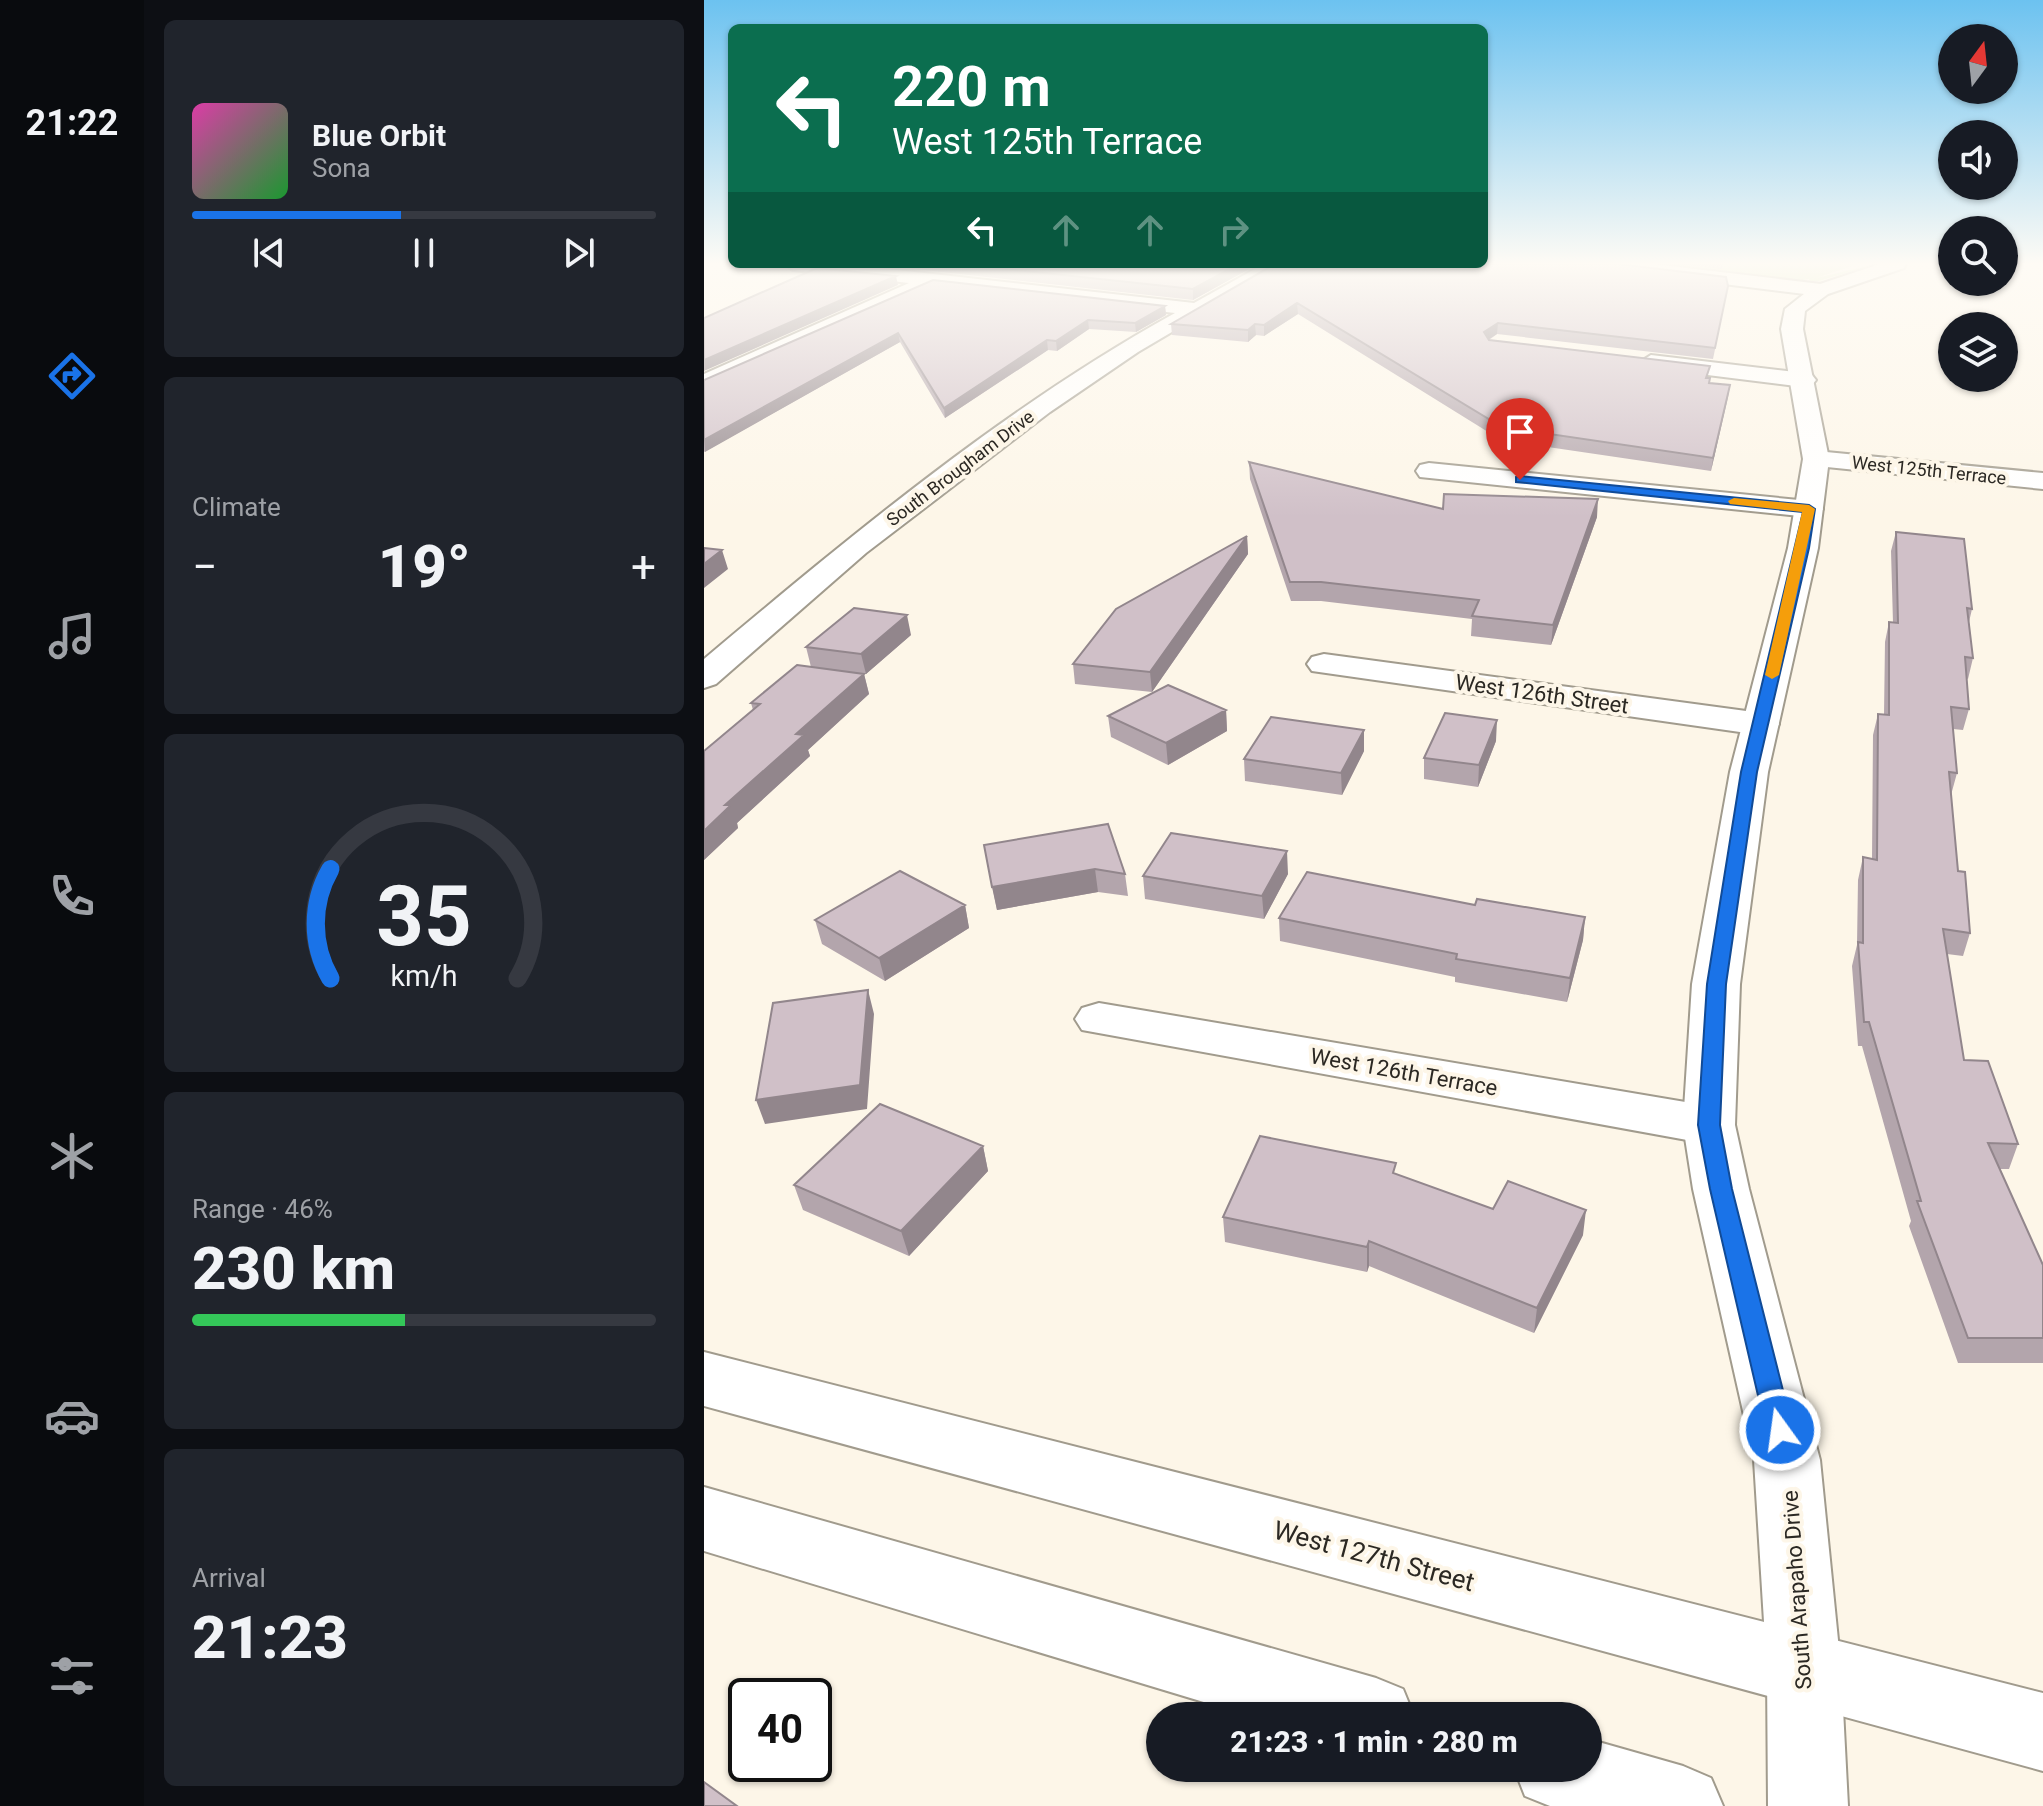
<!DOCTYPE html>
<meta charset="utf-8">
<style>
body{margin:0;font-family:Roboto,sans-serif;background:#20242c;color:#f1f3f6;height:100vh;display:flex;flex-direction:column;font-size:30px;white-space:nowrap}
*{box-sizing:border-box;margin:0}
p{font-size:26px;color:#9ea1a6}
.icon{flex:none;width:44px;height:44px;fill:none;stroke:currentColor;stroke-width:2;stroke-linecap:round;stroke-linejoin:round}
.map{position:relative;flex:1;overflow:hidden}
.drawer{display:flex;flex-direction:column;gap:20px;padding:20px;background:#0d0f14;width:560px}
.drawer>*{flex:none}
.top-card{position:absolute;left:24px;top:24px;width:760px;height:244px;border-radius:12px;box-shadow:0 2px 6px #0004;background:#0b6e4f;color:#fff;overflow:hidden}
.needle{width:52px;rotate:15deg}
.tools{position:absolute;left:1234px;top:24px;display:grid;gap:16px}
.tools a{display:grid;place-items:center;width:80px;height:80px;border-radius:50%;background:#171b24;box-shadow:0 2px 6px #0004;font-size:40px}
.speed{position:absolute;left:24px;top:1678px;display:flex;gap:16px;font-size:40px;font-weight:700;text-align:center}
.speed>*{display:grid;place-content:center;width:104px;height:104px;border-radius:50%;background:#171b24;box-shadow:0 2px 6px #0004;line-height:1}
.speed .limit{border:4px solid #111;border-radius:12px;background:#fff;color:#111}
.pin{position:absolute;display:grid;place-items:center;width:68px;height:68px;color:#fff;margin:-82px -34px;border-radius:50% 50% 50% 0;rotate:-45deg;box-shadow:0 0 8px #0007}
.pin .icon{rotate:45deg}
.me{position:absolute;width:88px;margin:-44px;rotate:346deg;stroke-linejoin:round;filter:drop-shadow(0 0 6px #0008)}
.turn{display:flex;align-items:center;gap:28px;height:168px;padding:0 32px;font-size:36px}
.turn .icon{width:104px;height:104px;stroke-width:2.5}
.turn b{display:block;font-size:56px;line-height:68px}
.lanes{display:flex;align-items:center;height:76px;padding:0 32px;background:#0003;justify-content:center;gap:40px;direction:ltr}
.lanes .off{opacity:.35}
.big{font-size:60px;font-weight:800;line-height:1.1}
.drawer .card{flex:1;display:flex;flex-direction:column;justify-content:center;gap:12px;min-width:0;padding:0 28px;border-radius:12px;background:#20242c}
.drawer .dial{align-items:center;gap:0}
.dial svg{height:208px;overflow:visible;fill:none;stroke:#363941;stroke-width:7;stroke-linecap:round;text-anchor:middle}
.dial text{fill:#f1f3f6;stroke:none}
.song{display:flex;align-items:center;gap:24px}
.cover{width:96px;height:96px;border-radius:12px;background:linear-gradient(135deg,hsl(320 70% 55%),hsl(130 70% 35%))}
.played{height:8px;border-radius:4px;background:linear-gradient(90deg,#1a73e8 45%,#363941 45%)}
.keys{display:flex;justify-content:space-around;direction:ltr}
.heat{display:flex;justify-content:space-between;align-items:center;font-size:44px;direction:ltr}
.charge{height:12px;border-radius:6px;background:linear-gradient(90deg,#34c759 46%,#363941 0)}
.trip{position:absolute;left:442px;top:1702px;width:456px;height:80px;border-radius:40px;background:#171b24;box-shadow:0 2px 6px #0004;font-weight:800;line-height:80px;text-align:center}
main{display:flex;flex:1;min-height:0}
.tab-bar{display:flex;flex-direction:column;width:144px;justify-content:space-around;align-items:center;background:#090b0e;color:#9ea1a6}
.tab-bar .icon{width:56px;height:56px}
.tab-bar .active{color:#1a73e8}
.tab-bar b{font-size:36px;color:#f1f3f6}
.map>svg:first-child{display:block}
</style>
<main>
<nav class="tab-bar">
<b>21:22</b>
<svg class="icon active" aria-label="directions" viewBox="0 0 24 24"><path d="M12 3l9 9-9 9-9-9zM9 14v-3h6M13 9l2 2-2 2"/></svg>
<svg class="icon" aria-label="music" viewBox="0 0 24 24"><path d="M9 18V5l10-2v13"/><circle cx="6" cy="18" r="3"/><circle cx="16" cy="16" r="3"/></svg>
<svg class="icon" aria-label="phone" viewBox="0 0 24 24"><path d="M5 4h4l2 5-3 2q2 4 5 5l2-3 5 2v4C11 20 4 13 5 4z"/></svg>
<svg class="icon" aria-label="climate" viewBox="0 0 24 24"><path d="M12 3v18M4 7l16 10M4 17L20 7"/></svg>
<svg class="icon" aria-label="car" viewBox="0 0 24 24"><path d="M5 17H2v-5l4-1 3-4h7l3 4 3 1v5h-3M9 17h6M6 11h13"/><circle cx="7" cy="17" r="2"/><circle cx="17" cy="17" r="2"/></svg>
<svg class="icon" aria-label="filters" viewBox="0 0 24 24"><path d="M4 7h16M4 17h16"/><circle cx="9" cy="7" r="2"/><circle cx="15" cy="17" r="2"/></svg>
</nav>
<section class="drawer">
<div class="card">
<div class="song"><i class="cover"></i><div><b>Blue Orbit</b><p>Sona</p></div></div>
<div class="played"></div>
<div class="keys"><svg class="icon" aria-label="previous" viewBox="0 0 24 24"><path d="M18 5L8 12l10 7zM5 5v14"/></svg><svg class="icon" aria-label="pause" viewBox="0 0 24 24"><path d="M8 5v14M16 5v14"/></svg><svg class="icon" aria-label="next" viewBox="0 0 24 24"><path d="M6 5l10 7-10 7zM19 5v14"/></svg></div>
</div>
<div class="card"><p>Climate</p>
<div class="heat"><a>−</a><b class="big">19°</b><a>+</a></div>
</div>
<div class="card dial"><svg viewBox="0 0 100 80">
<path d="M14 69A42 42 0 1 1 86 69"/>
<path d="M14 69A42 42 0 0 1 14 27" stroke="#1a73e8"/>
<text x="50" y="56" font-size="32" font-weight="700">35</text>
<text x="50" y="72" font-size="11">km/h</text>
</svg></div>
<div class="card"><p>Range · 46%</p><b class="big">230 km</b><div class="charge"></div></div>
<div class="card"><p>Arrival</p><b class="big">21:23</b></div>
</section>
<div class="map">
<svg width="1339" height="1806" viewBox="0 0 1339 1806">
<rect width="100%" height="100%" fill="#fdf6e8"/>
<!-- green -->
<path fill="#cee8a8" d="M945,264H1155L1112,278L1172,264L1115,281L1106,282L1105,279L1086,282Z"/>
<g fill="none" stroke-linecap="round" stroke-linejoin="round">
<defs>
<path id="minor" d="M80,264H139L490,303L560,264H583L434,352L346,412L162,553L12,684L0,688V659C149,534 301,407 471,313L230,286L0,390V374L205,283L89,270Z
M897,264H949L1117,284L1127,290L1117,296L906,270Z
M947,355L1100,373L1108,375L1112,380L1108,385L1100,387L939,367L936,362Z
M1112,451L1339,473V489L1103,465L1099,459L1103,453Z
M725,463L1105,501L1115,503L1119,509L1115,515L1105,517L716,477L712,471L716,465Z
M620,654L1057,713L1070,716L1075,724L1070,732L1057,735L608,671L603,664L608,657Z
M395,1003L1005,1106L1024,1111L1031,1125L1024,1139L1005,1144L378,1030L371,1019L378,1008Z"/>
<path id="tertiary" d="M1176,264H1202L1200,268L1124,294L1101,311L1099,329L1125,459L1114,548L1064,772L1036,984L1031,1125L1045,1189L1116,1460L1137,1670L1144,1806H1064L1063,1670L1050,1460L989,1189L979,1125L988,984L1026,772L1084,548L1099,459L1077,329L1081,309L1110,286Z"/>
<path id="secondary" d="M0,1352L1339,1693V1771L0,1406Z
M0,1487L672,1678L699,1689L710,1716H546L0,1551Z
M884,1739L979,1766L1007,1778L1019,1806H846L821,1796L810,1768H884Z"/>
</defs>
<!-- minor casing -->
<use href="#minor" stroke="#a19b8d" stroke-width="4"/>
<!-- tertiary casing -->
<use href="#tertiary" stroke="#a19b8d" stroke-width="4"/>
<!-- secondary casing -->
<use href="#secondary" stroke="#a19b8d" stroke-width="4"/>
<!-- minor -->
<use href="#minor" fill="#fff" fill-rule="evenodd"/>
<!-- tertiary -->
<use href="#tertiary" fill="#fff" fill-rule="evenodd"/>
<!-- secondary -->
<use href="#secondary" fill="#fff" fill-rule="evenodd"/>
</g>
<!-- wall -->
<path fill="#b3a5ac" d="M166,264H554L489,300Z
M571,264L1024,286L1009,359L793,334L785,340L1004,378L1006,383L1026,385L1007,471L797,440L594,314L560,336L552,335L544,342L468,335L467,324Z
M972,264H1019L1018,269Z
M229,280L461,306L462,315L432,332L385,329L353,351L344,350L241,418L196,342L0,452V380Z
M545,462L739,509L893,517L847,645L767,636L768,619L617,601H587L546,479Z
M1192,532L1268,609L1265,622L1269,658L1264,679L1262,678L1265,709L1259,730L1249,729L1253,773L1247,795L1254,871L1266,933L1259,956L1243,954L1260,1060L1314,1144L1305,1169H1296L1339,1265V1363H1254L1205,1226L1207,1221L1158,1046H1154L1148,966L1153,945L1154,880L1159,857L1168,859L1169,735L1174,714L1180,715L1181,642L1185,622L1189,623L1187,551Z
M543,536L544,554L448,692L371,684L369,664Z
M207,635L162,674H160L165,694L104,750L106,756L33,823L34,828L0,860V751L49,710L47,703L107,667L102,647Z
M522,710L523,731L464,765L407,737L404,716Z
M660,730V751L638,795L541,781L540,759Z
M792,741L774,787L720,779V758Z
M280,845L421,874L424,896L394,892L293,910Z
M584,874L560,919L441,899L439,876Z
M261,905L265,928L181,981L118,944L111,920Z
M771,905L881,917L879,940L863,1002L751,982V977L576,941L575,918Z
M279,1146L284,1171L205,1256L99,1210L90,1185Z
M692,1174L789,1209L879,1235L830,1333L665,1266L663,1272L521,1242L519,1217Z"/>
<!-- shaded-wall -->
<path fill="#92868c" d="M535,264H554L489,300V289Z
M192,276L194,285L0,371V360Z
M593,303L594,314L560,336V325Z
M461,306L462,315L432,332L431,323Z
M384,320L385,329L353,351L352,341Z
M794,323L793,334L779,343L780,332Z
M551,324L552,335L544,342V330Z
M194,333L196,342L1,452L0,440Z
M343,340L344,350L241,418L240,408Z
M1026,385L1024,397L1007,471L1009,458Z
M894,499L893,517L847,645L849,625Z
M543,536L544,554L448,692L446,672Z
M18,550L24,569L0,588V564Z
M203,615L207,635L162,674L157,654Z
M160,674L165,694L104,750L106,756L33,823L34,828L0,860V831L21,805L92,734Z
M522,710L523,731L464,765L462,743Z
M793,720L792,741L774,787L775,765Z
M660,730V751L638,795L637,773Z
M583,851L584,874L560,919L558,896Z
M391,869L394,892L293,910L288,887Z
M261,905L265,928L181,981L175,958Z
M881,917L879,940L863,1002L866,978Z
M164,990L170,1014L163,1109L61,1124L52,1100Z
M279,1146L284,1171L205,1256L197,1231Z
M882,1210L879,1235L830,1333L833,1308Z
M665,1241V1266L663,1272V1247Z"/>
<!-- building -->
<path fill="#d0c0c8" stroke="#92868c" stroke-width="2" d="M257,264H535L489,289Z
M571,264H914L1022,277L1024,286L1011,348L794,323L780,332L785,340L1006,366L1002,378H1006L1005,383L1026,385L1009,458L798,427L593,303L560,325L551,324L544,330L467,324Z
M113,268L192,276L0,360V318Z
M229,280L461,306L431,323L384,320L352,341L343,340L240,408L194,333L0,440V380Z
M545,462L739,509L740,494L894,499L849,625L768,616L775,600L617,582H586Z
M1192,532L1260,539L1268,609L1263,608L1269,658L1261,657L1265,709L1247,707L1253,773L1245,772L1254,871L1261,872L1266,933L1239,929L1260,1060L1284,1061L1314,1144L1284,1143L1339,1265V1338H1264L1213,1201H1217L1165,1022H1160L1154,942L1159,943V857L1173,860L1174,714L1185,715V622L1194,623Z
M543,536L446,672L369,664L412,609Z
M0,548L18,550L0,564Z
M150,608L203,615L157,654L102,647Z
M93,665L160,674L92,734L100,735L21,805H27L0,831V751L56,704L47,703Z
M464,685L522,710L462,743L404,716Z
M741,713L793,720L775,765L720,758Z
M567,717L660,730L637,773L540,759Z
M404,824L421,874L391,869L288,887L280,845Z
M467,833L583,851L558,896L439,876Z
M196,871L261,905L175,958L111,920Z
M603,872L771,905L773,899L881,917L866,978L752,959L753,954L575,918Z
M164,990L156,1085L52,1100L69,1003Z
M176,1104L279,1146L197,1231L90,1185Z
M556,1136L692,1163L689,1173L789,1209L804,1181L882,1210L833,1308L665,1241L663,1247L519,1217Z
M0,1782L33,1806H0Z"/>
<!-- sky -->
<linearGradient id="sky" x2="0" y2="1"><stop stop-color="#6cc2f0"/><stop offset="0.51" stop-color="#fefbf5"/><stop offset="1" stop-color="#fefbf5" stop-opacity="0"/></linearGradient>
<rect width="1339" height="517" fill="url(#sky)"/>
<!-- route -->
<path fill="#1a73e8" stroke="#114b97" stroke-width="2" d="M816,476L1105,505L1111,509L1105,548L1053,772L1022,984L1016,1125L1028,1189L1089,1430L1085,1438L1076,1442L1066,1438L1062,1430L1006,1189L994,1125L1003,984L1037,772L1099,512L812,482V477Z"/>
<!-- slow -->
<path fill="#f59e0b" d="M1030,498L1105,505L1111,509L1075,675L1068,679L1061,675L1098,512L1026,504L1024,501Z"/>
<g text-anchor="middle" dominant-baseline="central" stroke-width="8" stroke-linejoin="round" paint-order="stroke">
<!-- far-street labels -->
<g font-size="18" fill="#2b2823" stroke="#fdf6e8">
<text transform="translate(256 468) rotate(-37)">South Brougham Drive</text>
<text transform="translate(1225 470) rotate(6)">West 125th Terrace</text>
</g>
<!-- street labels -->
<g font-size="22" fill="#2b2823" stroke="#fdf6e8">
<text transform="translate(838 694) rotate(8)">West 126th Street</text>
<text transform="translate(700 1072) rotate(10)">West 126th Terrace</text>
<text transform="translate(1093 1590) rotate(-94)">South Arapaho Drive</text>
</g>
<!-- near-street labels -->
<g font-size="26" fill="#2b2823" stroke="#fdf6e8">
<text transform="translate(670 1556) rotate(15)">West 127th Street</text>
</g>
</g>
</svg>
<div class="tools">
<a><svg class="needle" viewBox="-14 -14 28 28"><path d="M0-13l5 13h-10z" fill="#e53935"/><path d="M0 13l5-13h-10z" fill="#9ea1a6"/></svg></a>
<a><svg class="icon" aria-label="sound" viewBox="0 0 24 24"><path d="M4 9h4l5-4v14l-5-4H4zM17 9q2 3 0 6"/></svg></a>
<a><svg class="icon" aria-label="search" viewBox="0 0 24 24"><circle cx="10" cy="10" r="6"/><path d="M15 15l6 6"/></svg></a>
<a><svg class="icon" aria-label="layers" viewBox="0 0 24 24"><path d="M12 4l9 5-9 5-9-5zM3 14l9 5 9-5"/></svg></a>
</div>
<div class="speed"><div class="limit">40</div></div>
<div class="pin" style="left:816px;top:480px;background:#d93025"><svg class="icon" aria-label="arrive" viewBox="0 0 24 24"><path d="M6 21V4h12l-3 4 3 4H6"/></svg></div>
<svg class="me" style="left:1076px;top:1430px" viewBox="-20 -20 40 40"><circle r="17" fill="#1a73e8" stroke="#fff" stroke-width="3"/><path d="M0-11L8 9 0 5-8 9z" fill="#fff"/></svg>
<div class="trip">21:23 · 1 min · 280 m</div>
<div class="top-card">
<div class="turn"><svg class="icon" aria-label="left" viewBox="0 0 24 24"><path d="M17 20v-9H6M10 6l-5 5 5 5"/></svg><div><b>220 m</b>West 125th Terrace</div></div>
<div class="lanes"><svg class="icon" aria-label="left" viewBox="0 0 24 24"><path d="M17 20v-9H6M10 6l-5 5 5 5"/></svg><svg class="icon off" aria-label="ahead" viewBox="0 0 24 24"><path d="M12 20V5M6 11l6-6 6 6"/></svg><svg class="icon off" aria-label="ahead" viewBox="0 0 24 24"><path d="M12 20V5M6 11l6-6 6 6"/></svg><svg class="icon off" aria-label="right" viewBox="0 0 24 24"><path d="M7 20v-9h11M14 6l5 5-5 5"/></svg></div>
</div>
</div>
</main>
